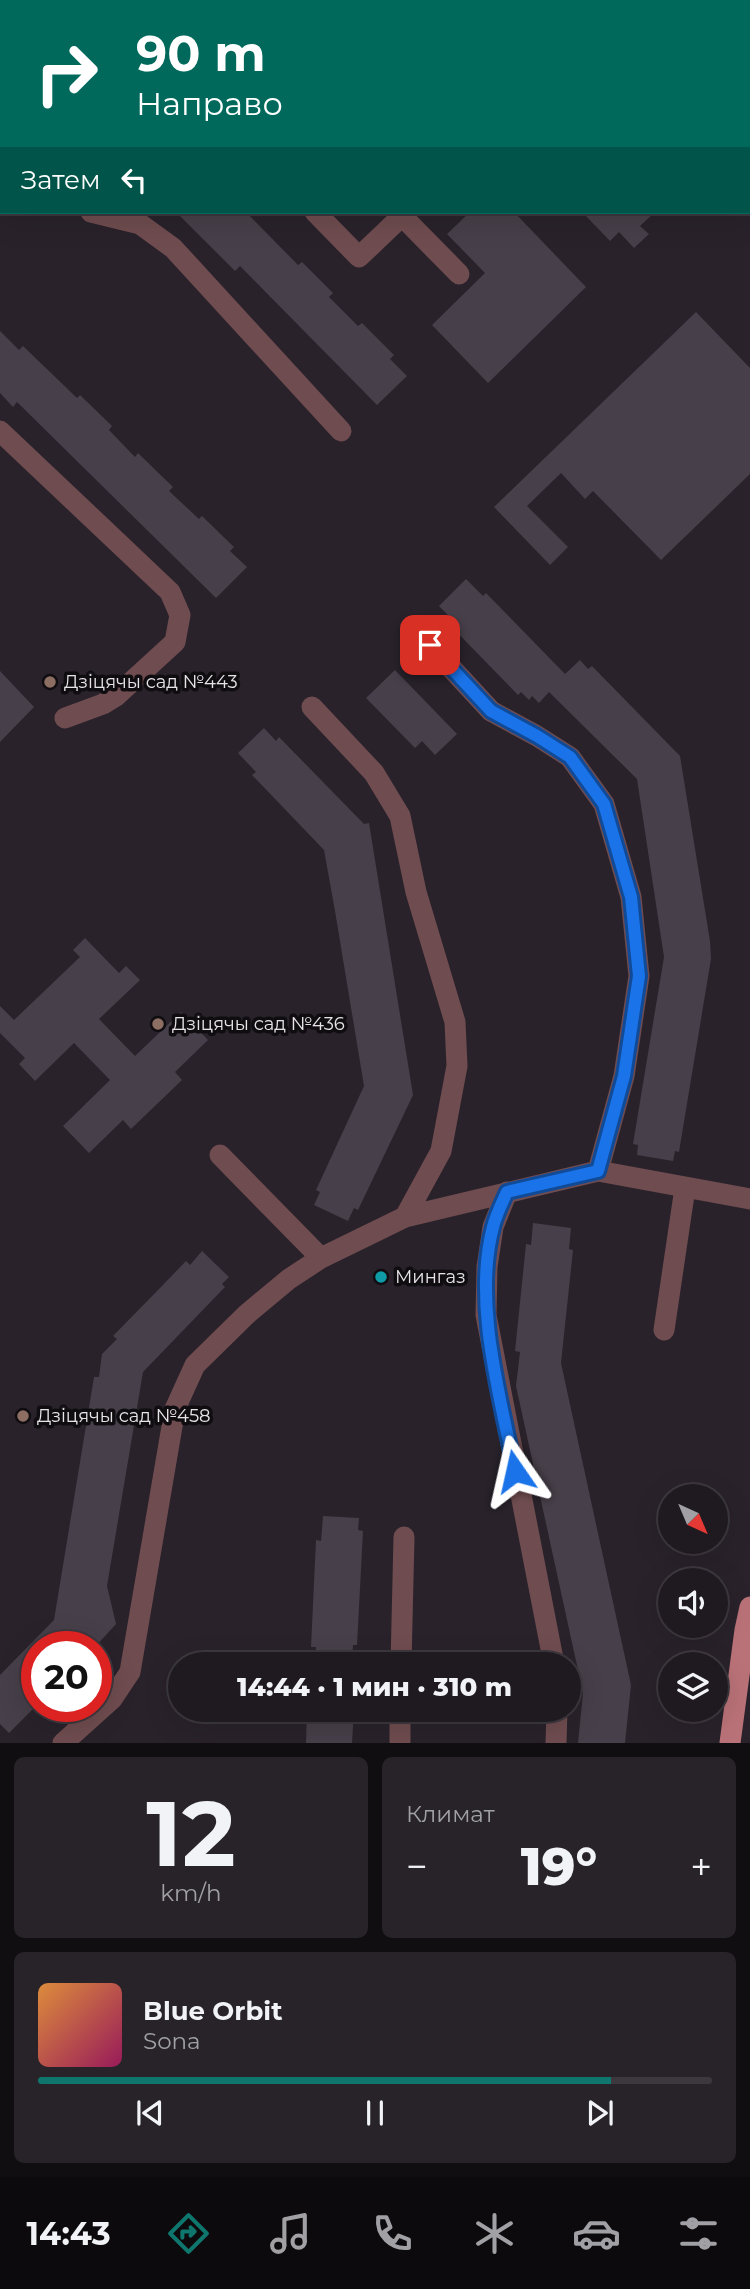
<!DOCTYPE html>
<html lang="ru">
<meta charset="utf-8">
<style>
body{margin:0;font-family:Montserrat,sans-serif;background:#272329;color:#f1f3f6;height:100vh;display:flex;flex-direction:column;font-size:26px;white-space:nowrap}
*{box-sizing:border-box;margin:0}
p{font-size:23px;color:#a1a1a5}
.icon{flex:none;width:38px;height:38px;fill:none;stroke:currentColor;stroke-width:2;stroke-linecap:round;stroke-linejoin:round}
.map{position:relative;height:1743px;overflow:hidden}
.details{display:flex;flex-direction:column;gap:14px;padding:14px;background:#110e12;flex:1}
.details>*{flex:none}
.banner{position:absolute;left:0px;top:0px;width:751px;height:214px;box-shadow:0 7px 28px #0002,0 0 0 2px #3c383e;background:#00695c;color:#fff;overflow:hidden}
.needle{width:46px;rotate:136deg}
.fabs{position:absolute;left:658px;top:1484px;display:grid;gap:14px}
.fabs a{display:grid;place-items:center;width:70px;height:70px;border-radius:50%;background:#1f1a20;box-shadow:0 7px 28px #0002,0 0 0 2px #3c383e;font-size:35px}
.speed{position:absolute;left:21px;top:1631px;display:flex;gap:14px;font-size:35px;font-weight:700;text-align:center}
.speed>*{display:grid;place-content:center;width:91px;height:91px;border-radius:50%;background:#1f1a20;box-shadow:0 7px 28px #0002,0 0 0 2px #3c383e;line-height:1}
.speed .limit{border:10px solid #d22;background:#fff;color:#111}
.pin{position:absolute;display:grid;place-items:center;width:60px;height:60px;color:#fff;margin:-30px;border-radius:14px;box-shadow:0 4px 10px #0006}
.me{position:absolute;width:77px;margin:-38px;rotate:349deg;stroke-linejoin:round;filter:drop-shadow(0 0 5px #0008)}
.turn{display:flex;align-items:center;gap:24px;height:147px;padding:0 21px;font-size:32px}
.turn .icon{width:91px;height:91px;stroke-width:2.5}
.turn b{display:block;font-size:49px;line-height:60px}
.then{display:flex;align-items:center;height:66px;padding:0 21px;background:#0003;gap:14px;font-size:26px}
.big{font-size:52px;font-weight:800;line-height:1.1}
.details .card{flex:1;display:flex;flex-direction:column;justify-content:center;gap:10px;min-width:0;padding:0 24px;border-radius:10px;background:#272329}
.details .dial{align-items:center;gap:0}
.dial b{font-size:91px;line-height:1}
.song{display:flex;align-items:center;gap:21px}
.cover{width:84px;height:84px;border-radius:10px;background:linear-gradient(135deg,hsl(30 70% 55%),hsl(330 70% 35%))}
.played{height:7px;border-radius:4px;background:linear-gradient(90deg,#0f766e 85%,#3c383e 85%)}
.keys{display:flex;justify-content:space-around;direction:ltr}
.heat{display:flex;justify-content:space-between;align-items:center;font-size:38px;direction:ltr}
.details .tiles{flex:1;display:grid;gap:14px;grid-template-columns:1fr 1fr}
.card:last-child{grid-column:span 2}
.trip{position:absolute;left:168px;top:1652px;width:413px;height:70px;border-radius:35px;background:#1f1a20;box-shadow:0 7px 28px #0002,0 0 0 2px #3c383e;font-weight:800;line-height:70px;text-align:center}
.dock{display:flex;height:112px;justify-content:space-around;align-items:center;background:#0c0a0d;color:#a1a1a5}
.dock .icon{width:49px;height:49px}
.dock .selected{color:#0f766e}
.dock b{font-size:32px;color:#f1f3f6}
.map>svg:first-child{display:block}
</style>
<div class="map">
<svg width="750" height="1743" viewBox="0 0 750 1743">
<rect width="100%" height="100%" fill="#29222b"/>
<!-- building -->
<path fill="#473f49" d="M176,212H246L298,265L302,262L333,293L329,297L358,326L362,323L394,355L390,359L407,376L377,405L240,266L235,271Z
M470,212H514L586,287L488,383L432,325L485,273L447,234Z
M582,212H655L640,226L649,234L634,248L619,232L610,241Z
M696,312L750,368V474L661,560L593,491L585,499L561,473L527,506L568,547L550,565L494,507Z
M0,331L19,350L23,346L77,398L80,395L112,426L109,430L135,457L138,453L173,487L169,491L199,519L202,516L234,547L230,551L247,567L216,598L17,402L13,407L0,393Z
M466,579L483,596L486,593L565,674L580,660L588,669L592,666L680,756L710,941L711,959L679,1152L675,1151L673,1161L637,1155L638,1145L633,1144L664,957L637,779L549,692L539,703L532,696L529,700L521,692L518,695L446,621L450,617L439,606Z
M395,670L457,734L435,755L422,741L415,748L366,698Z
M0,671L34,707L0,742Z
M264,728L276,741L279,737L364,824L369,823L413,1095L358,1210L354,1208L348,1221L314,1205L320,1192L316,1190L364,1086L335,911L324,850L252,775L256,772L238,753Z
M85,938L119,973L126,966L140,980L99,1019L135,1056L181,1012L208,1040L175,1072L182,1080L131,1129L123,1120L89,1153L63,1126L110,1080L74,1043L35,1081L19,1064L25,1058L0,1033V1006L14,1020L80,957L73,950Z
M533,1223L571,1228L569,1249L573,1250L561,1363L631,1685L625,1743H578L583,1693L516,1386L520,1352L515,1351L526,1244L531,1245Z
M202,1251L229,1277L222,1284L225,1287L143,1372L107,1586L116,1624L95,1647H37V1705L9,1733L0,1724V1675L54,1620L94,1377H99L102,1354L117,1339L113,1336L159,1289L186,1261L190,1265Z
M323,1516L359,1518L358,1530L363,1531L357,1645H353L352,1664H315L316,1647H311L316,1540L321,1541Z
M307,1710H354L352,1743H306Z"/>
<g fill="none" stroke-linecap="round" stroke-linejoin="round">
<!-- minor -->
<path stroke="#6f4c4f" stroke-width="21" d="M271,2V0
M546,2V0
M0,197H2
M91,212L140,224L173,248L341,431
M315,212L359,257L402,216L459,274
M0,431L170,592L180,615L175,642L116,696L103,704L65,718
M430,645L491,711L537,736L570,757L604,804L631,897L639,976L624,1076L598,1171
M312,707L374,773L400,816L416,892L455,1022L457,1066L441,1151L405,1217
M220,1155L321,1258
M507,1192L493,1227L487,1267L486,1315L554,1664
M664,1330L685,1188
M401,1664L404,1537
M63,1743L112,1699L130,1672L175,1409L195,1365L247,1314L289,1279L321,1258L405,1217L598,1171L750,1199
M400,1743V1710
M556,1743L557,1710"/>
<!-- major -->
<path stroke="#b97278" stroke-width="21" d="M730,1743L745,1630L750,1607"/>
</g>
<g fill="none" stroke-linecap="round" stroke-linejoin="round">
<defs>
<path id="route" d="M430,645L491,711L537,736L570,757L604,804L631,897L639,976L624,1076L598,1171L507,1192C502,1203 496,1215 493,1227C473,1302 500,1396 515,1471"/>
</defs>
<!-- route casing -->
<use href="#route" stroke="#114b97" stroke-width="18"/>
<!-- route -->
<use href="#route" stroke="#1a73e8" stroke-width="12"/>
</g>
<!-- markers -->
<g fill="#8d6e63" stroke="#100d11" stroke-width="2.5">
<circle cx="50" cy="682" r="7"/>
<circle cx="158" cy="1024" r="7"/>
<circle cx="23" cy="1416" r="7"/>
</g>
<circle fill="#0f9aa8" stroke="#100d11" stroke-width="2.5" cx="381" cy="1277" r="7"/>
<g text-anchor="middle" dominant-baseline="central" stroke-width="7" stroke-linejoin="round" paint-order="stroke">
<!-- poi labels -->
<g font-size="18" fill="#e8e3e9" stroke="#100d11" text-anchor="start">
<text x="64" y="682">Дзіцячы сад №443</text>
<text x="172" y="1024">Дзіцячы сад №436</text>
<text x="395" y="1277">Мингаз</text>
<text x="37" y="1416">Дзіцячы сад №458</text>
</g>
</g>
</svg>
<div class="fabs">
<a><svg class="needle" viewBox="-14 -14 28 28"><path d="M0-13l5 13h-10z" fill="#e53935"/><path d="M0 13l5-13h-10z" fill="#a1a1a5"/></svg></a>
<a><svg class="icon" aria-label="sound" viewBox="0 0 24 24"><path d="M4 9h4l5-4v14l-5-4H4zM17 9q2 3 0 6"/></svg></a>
<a><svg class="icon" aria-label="layers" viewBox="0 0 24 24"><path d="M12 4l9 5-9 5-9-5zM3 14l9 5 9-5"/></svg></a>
</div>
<div class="speed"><div class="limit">20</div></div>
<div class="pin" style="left:430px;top:645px;background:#d93025"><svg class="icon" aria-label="arrive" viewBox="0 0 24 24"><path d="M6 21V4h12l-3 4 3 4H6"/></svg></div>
<svg class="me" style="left:515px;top:1471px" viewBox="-20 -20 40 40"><path d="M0-17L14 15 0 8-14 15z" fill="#1a73e8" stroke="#fff" stroke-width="4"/></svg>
<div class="trip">14:44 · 1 мин · 310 m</div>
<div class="banner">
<div class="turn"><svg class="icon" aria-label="right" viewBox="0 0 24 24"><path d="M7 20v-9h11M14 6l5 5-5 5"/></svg><div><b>90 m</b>Направо</div></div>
<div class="then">Затем<svg class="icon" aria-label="left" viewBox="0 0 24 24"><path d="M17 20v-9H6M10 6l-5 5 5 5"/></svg></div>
</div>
</div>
<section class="details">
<div class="tiles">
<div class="card dial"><b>12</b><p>km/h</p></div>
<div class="card"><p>Климат</p>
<div class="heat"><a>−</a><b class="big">19°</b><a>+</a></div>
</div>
<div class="card">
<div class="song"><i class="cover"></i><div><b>Blue Orbit</b><p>Sona</p></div></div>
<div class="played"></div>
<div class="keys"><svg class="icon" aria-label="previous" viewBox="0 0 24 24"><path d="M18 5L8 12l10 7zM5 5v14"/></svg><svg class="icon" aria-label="pause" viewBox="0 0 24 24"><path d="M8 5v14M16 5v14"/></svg><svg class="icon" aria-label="next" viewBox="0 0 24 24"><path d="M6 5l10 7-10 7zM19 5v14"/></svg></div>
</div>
</div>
</section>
<nav class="dock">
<b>14:43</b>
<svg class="icon selected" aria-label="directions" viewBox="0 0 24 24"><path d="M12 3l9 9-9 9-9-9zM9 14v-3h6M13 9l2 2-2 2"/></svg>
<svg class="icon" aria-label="music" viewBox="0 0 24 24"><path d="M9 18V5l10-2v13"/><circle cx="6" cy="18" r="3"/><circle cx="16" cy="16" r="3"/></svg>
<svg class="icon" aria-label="phone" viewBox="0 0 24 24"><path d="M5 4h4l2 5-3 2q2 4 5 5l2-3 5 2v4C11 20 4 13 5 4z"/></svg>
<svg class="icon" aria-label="climate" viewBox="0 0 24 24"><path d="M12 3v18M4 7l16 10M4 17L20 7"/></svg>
<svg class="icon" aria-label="car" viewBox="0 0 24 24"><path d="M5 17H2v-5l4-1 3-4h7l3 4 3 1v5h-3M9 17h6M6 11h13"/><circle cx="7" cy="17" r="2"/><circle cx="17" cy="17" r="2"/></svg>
<svg class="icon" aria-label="filters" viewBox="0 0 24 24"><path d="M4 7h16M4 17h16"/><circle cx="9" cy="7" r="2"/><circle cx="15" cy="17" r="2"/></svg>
</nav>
